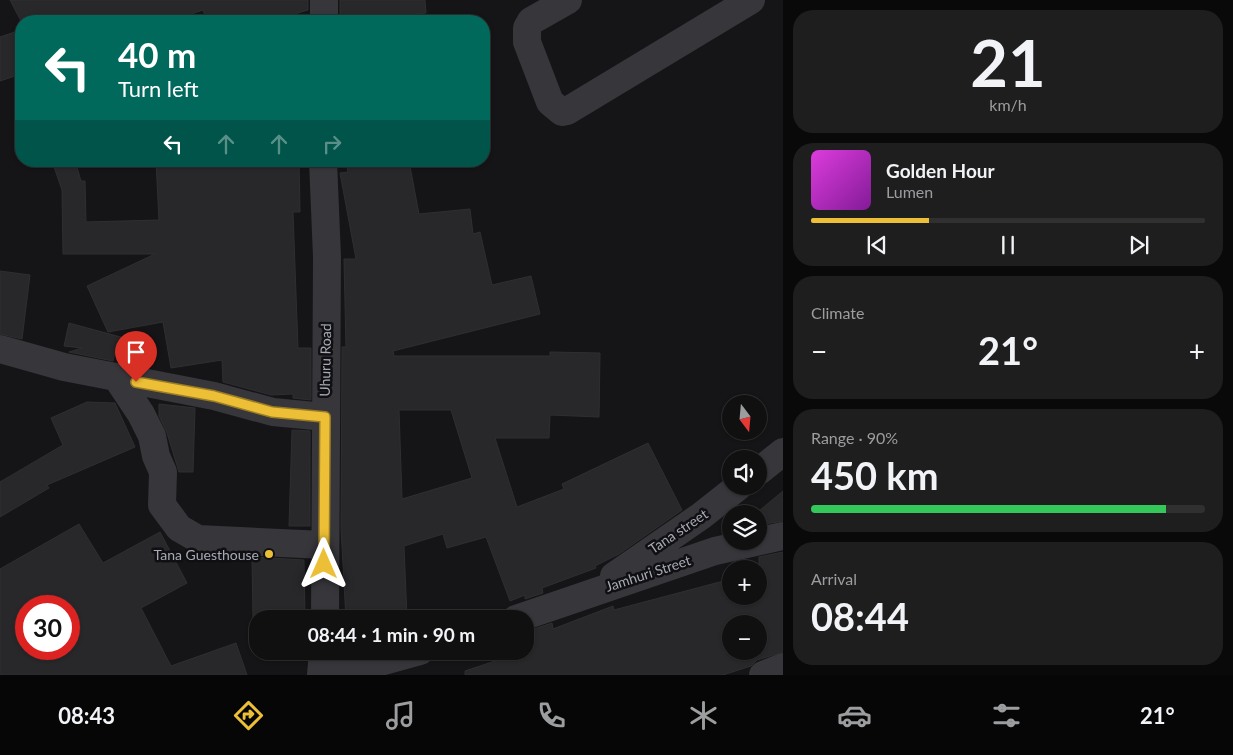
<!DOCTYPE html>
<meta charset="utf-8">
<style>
body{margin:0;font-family:Lato,sans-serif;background:#1e1e1f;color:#f1f3f6;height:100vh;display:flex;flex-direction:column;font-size:19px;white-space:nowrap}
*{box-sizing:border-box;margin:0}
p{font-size:16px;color:#9c9d9f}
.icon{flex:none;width:28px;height:28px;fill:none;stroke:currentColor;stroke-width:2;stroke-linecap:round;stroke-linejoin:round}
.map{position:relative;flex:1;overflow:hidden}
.sheet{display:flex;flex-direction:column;gap:10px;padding:10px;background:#090909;width:450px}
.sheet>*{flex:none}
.banner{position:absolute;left:15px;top:15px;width:475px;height:152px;border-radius:20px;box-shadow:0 1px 4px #0004,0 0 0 1px #303031;background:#00695c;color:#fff;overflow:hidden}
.needle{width:32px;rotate:164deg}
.tools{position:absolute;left:722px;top:395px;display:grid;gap:10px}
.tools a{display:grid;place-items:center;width:45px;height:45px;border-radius:50%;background:#101011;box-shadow:0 1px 4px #0004,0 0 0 1px #303031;font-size:25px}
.speed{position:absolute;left:15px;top:595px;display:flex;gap:10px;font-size:25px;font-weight:700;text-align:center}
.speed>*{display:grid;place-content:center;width:65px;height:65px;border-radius:50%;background:#101011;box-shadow:0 1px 4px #0004,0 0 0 1px #303031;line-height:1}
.speed .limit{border:8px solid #d22;background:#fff;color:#111}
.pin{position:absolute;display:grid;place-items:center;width:42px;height:42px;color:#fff;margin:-51px -21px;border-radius:50% 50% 50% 0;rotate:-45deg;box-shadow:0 0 5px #0007}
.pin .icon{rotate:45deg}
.me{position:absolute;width:55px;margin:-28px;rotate:0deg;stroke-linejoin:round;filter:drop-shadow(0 0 4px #0008)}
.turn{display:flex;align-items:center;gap:18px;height:105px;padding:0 20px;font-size:22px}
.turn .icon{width:65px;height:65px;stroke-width:2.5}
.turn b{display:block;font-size:35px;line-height:42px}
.lanes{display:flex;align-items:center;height:48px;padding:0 20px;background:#0003;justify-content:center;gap:25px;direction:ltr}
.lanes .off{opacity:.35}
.big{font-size:38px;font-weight:700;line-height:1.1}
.sheet .card{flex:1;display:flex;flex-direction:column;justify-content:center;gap:8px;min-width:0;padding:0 18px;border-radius:20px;background:#1e1e1f}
.sheet .dial{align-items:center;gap:0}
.dial b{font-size:65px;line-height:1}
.song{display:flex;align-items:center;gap:15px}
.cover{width:60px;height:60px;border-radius:8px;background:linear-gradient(135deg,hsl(300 70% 55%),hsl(290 70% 35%))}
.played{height:5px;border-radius:2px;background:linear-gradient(90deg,#edbf37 30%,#303031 30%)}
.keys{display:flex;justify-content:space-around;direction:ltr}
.heat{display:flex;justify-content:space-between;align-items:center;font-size:28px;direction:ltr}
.charge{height:8px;border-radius:4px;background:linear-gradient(90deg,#34c759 90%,#303031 0)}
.trip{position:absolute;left:249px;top:610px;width:285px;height:50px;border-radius:20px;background:#101011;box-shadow:0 1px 4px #0004,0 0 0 1px #303031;font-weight:700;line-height:50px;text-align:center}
.menu{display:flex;height:80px;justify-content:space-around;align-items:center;background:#060607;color:#9c9d9f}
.menu .icon{width:35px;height:35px}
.menu .on{color:#edbf37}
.menu b{font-size:22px;color:#f1f3f6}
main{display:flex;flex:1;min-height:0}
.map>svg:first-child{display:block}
</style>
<main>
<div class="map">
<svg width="783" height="675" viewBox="0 0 783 675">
<rect width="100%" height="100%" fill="#151517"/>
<!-- building -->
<path fill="#28282a" stroke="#2f2f32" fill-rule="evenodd" d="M10,0H308V10L271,21H207L203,10L171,21H21Z
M340,0H425L426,13L378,19V21H340Z
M21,30V74L0,81V37Z
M52,161H75L81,181H85L86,222L159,220L156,161H299L300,212H293L298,348H311V400L293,398V394L271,395L223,382L222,360L171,368L163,322L108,332L87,286L155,254H63L62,190Z
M346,161H409L419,214L470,209L473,234L480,232L492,285L531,276L540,314L393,351L394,356H550V352L600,353L599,417L550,415L549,438H495L517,507L564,489L562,484L648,443L682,510L619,554L595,566L596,568L542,588L543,593L525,599V595L510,601L486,537L447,548L443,534L404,546L407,619H346L341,528L342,347H346L344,259H356L340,173L348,172ZM399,410H451L472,478L402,499Z
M0,271L30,275L22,339L0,334Z
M69,323L139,342L137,354L115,352L113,361L69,352L82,348L64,346Z
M87,402L115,403L135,447L47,485L49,488L0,517V482L63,445L51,418Z
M159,404L195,408L193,472H179L167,433L159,416Z
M292,430L310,431V526H289Z
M783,491V521L759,525V511Z
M79,524L103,563L160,532L187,583L141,608L171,666L236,643L247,675H0V569ZM26,606H69V649H26Z
M783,552V652L757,660L751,666L723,675H465V671L525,651V632L552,623L553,629L613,606L614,610L731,579V596H759V557ZM731,624H759V651H731Z
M252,557L304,560L305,619H253Z"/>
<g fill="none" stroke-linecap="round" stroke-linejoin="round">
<!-- minor -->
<path stroke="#36363b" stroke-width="28" d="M568,0L531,21L527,28V42L550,102L562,112L567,111L751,0
M324,21V0
M323,161L327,257L325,619
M0,349L64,367L214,396L273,412L325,417
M117,378L141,414L152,436L156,456L163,472L162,505L179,528L198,539L324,545
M759,471L783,452
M614,576L701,516L739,486
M516,619L715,551L783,536
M321,675L323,651
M333,675L420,651
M763,675L783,667"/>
</g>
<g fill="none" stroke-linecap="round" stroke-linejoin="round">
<defs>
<path id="route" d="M136,382L214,396L272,412L325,417L324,564"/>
</defs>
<!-- route casing -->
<use href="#route" stroke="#9a7c24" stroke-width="12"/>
<!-- route -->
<use href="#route" stroke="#edbf37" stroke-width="9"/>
</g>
<!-- markers -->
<circle fill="#edbf37" stroke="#101012" stroke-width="2" cx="269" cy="554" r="5"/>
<g text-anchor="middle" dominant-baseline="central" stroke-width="5" stroke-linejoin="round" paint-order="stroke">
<!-- street labels -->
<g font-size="14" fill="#a7aab6" stroke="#101012">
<text transform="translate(325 360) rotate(-89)">Uhuru Road</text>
<text transform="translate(678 531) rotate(-34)">Tana street</text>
<text transform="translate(648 573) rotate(-18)">Jamhuri Street</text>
</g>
<!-- poi labels -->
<g font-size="14" fill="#a7aab6" stroke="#101012" text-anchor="end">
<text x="259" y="554">Tana Guesthouse</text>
</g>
</g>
</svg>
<div class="tools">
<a><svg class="needle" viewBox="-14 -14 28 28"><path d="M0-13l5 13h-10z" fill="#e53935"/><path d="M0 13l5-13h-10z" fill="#9c9d9f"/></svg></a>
<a><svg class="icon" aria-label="sound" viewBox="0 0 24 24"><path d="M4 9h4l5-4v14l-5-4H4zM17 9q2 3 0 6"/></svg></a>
<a><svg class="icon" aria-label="layers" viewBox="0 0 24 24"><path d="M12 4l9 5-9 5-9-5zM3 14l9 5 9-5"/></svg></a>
<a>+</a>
<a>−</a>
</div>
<div class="speed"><div class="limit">30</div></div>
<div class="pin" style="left:136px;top:382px;background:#d93025"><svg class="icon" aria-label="arrive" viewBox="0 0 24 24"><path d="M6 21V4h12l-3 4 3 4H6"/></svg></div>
<svg class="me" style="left:324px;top:564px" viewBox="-20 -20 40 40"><path d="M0-17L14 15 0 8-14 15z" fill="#edbf37" stroke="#fff" stroke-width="4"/></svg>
<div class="trip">08:44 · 1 min · 90 m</div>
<div class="banner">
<div class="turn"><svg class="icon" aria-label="left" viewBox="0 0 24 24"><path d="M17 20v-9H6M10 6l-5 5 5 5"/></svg><div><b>40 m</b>Turn left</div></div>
<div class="lanes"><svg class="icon" aria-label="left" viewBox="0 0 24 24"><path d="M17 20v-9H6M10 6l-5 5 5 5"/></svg><svg class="icon off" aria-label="ahead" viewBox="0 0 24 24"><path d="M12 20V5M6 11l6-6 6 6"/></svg><svg class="icon off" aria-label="ahead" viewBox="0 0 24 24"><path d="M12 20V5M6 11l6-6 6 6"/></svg><svg class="icon off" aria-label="right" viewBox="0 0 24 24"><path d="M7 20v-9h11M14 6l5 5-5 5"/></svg></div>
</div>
</div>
<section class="sheet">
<div class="card dial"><b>21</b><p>km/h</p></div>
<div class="card">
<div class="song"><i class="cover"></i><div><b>Golden Hour</b><p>Lumen</p></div></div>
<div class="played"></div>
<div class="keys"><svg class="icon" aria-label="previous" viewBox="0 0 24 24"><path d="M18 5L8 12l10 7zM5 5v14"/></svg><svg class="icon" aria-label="pause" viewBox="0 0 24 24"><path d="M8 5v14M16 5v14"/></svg><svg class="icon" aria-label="next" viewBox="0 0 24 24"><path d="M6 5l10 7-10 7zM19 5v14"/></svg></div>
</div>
<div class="card"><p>Climate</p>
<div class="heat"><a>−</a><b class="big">21°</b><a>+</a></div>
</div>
<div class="card"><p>Range · 90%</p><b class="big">450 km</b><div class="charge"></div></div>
<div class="card"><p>Arrival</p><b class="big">08:44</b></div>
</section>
</main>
<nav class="menu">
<b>08:43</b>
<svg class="icon on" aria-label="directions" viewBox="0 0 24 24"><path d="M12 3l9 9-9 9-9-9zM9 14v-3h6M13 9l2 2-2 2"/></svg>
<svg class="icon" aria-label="music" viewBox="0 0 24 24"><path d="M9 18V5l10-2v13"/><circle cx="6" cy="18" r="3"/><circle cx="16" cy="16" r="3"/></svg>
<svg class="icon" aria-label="phone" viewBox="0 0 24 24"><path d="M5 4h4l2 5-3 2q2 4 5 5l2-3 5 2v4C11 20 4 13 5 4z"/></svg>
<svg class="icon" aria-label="climate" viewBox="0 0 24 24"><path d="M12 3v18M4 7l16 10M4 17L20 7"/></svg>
<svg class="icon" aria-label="car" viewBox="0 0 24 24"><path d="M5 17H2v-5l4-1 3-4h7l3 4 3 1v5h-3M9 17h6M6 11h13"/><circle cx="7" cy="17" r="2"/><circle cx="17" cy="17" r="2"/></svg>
<svg class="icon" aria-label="filters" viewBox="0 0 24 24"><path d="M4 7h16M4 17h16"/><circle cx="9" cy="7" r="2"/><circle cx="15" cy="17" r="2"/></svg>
<b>21°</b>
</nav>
